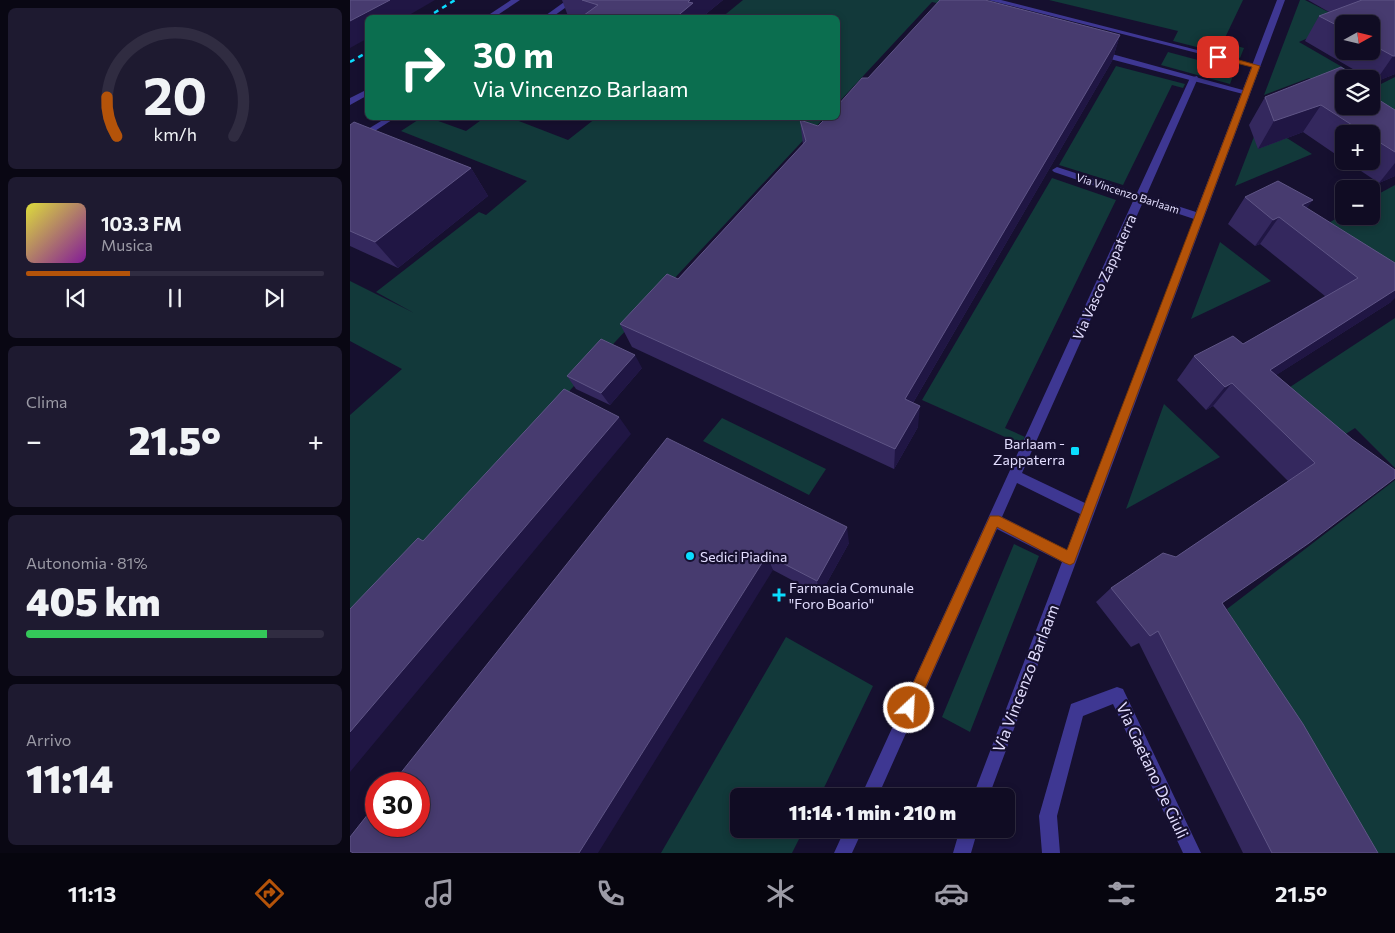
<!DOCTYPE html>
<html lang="it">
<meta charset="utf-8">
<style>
body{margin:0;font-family:Commissioner,sans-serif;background:#1e1a30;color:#f1f3f6;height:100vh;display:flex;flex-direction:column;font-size:19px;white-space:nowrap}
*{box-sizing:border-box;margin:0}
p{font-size:16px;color:#9c9ba6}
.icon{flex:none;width:28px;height:28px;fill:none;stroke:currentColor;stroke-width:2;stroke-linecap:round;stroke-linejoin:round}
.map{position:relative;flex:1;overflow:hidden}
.details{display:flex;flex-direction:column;gap:8px;padding:8px;background:#090713;width:350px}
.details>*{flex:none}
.hud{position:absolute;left:15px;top:15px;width:475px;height:105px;border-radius:8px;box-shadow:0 2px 8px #0003,0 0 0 1px #302c41;background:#0b6e4f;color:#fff;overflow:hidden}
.needle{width:32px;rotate:82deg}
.controls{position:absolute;left:985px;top:15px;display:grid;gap:10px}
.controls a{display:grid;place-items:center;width:45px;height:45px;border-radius:8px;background:#100c23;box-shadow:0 2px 8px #0003,0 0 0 1px #302c41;font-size:25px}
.speed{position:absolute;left:15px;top:772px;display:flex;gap:10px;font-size:25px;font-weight:700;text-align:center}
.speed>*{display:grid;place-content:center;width:65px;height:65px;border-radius:50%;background:#100c23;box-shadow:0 2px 8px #0003,0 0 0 1px #302c41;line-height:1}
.speed .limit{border:8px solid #d22;background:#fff;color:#111}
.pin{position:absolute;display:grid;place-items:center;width:42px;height:42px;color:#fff;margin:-21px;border-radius:10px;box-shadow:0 2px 8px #0006}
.me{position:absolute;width:55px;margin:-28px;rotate:25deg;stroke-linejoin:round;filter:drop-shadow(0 0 4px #0008)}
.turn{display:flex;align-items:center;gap:18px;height:105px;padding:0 25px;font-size:22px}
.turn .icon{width:65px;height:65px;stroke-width:2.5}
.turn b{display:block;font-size:35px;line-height:42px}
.big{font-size:38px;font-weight:800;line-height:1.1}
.details .tile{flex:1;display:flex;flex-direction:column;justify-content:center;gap:8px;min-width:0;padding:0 18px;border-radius:8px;background:#1e1a30}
.details .dial{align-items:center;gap:0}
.dial svg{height:130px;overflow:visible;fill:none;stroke:#302c41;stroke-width:7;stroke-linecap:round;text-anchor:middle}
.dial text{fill:#f1f3f6;stroke:none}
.song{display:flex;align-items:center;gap:15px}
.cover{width:60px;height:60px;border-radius:8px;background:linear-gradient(135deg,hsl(60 70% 55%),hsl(290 70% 35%))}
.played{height:5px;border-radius:2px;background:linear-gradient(90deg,#b45309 35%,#302c41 35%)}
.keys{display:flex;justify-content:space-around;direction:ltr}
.heat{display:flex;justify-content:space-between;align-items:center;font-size:28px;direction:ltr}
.charge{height:8px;border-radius:4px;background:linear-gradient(90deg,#34c759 81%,#302c41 0)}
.trip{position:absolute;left:380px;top:788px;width:285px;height:50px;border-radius:8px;background:#100c23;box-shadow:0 2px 8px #0003,0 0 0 1px #302c41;font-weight:800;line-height:50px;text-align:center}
.menu{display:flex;height:80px;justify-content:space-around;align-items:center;background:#06050e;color:#9c9ba6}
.menu .icon{width:35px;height:35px}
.menu .on{color:#b45309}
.menu b{font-size:22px;color:#f1f3f6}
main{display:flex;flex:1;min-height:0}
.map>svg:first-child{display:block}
</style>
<main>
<section class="details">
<div class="tile dial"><svg viewBox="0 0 100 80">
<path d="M14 69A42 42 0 1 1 86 69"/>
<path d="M14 69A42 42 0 0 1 8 45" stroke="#b45309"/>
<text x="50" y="56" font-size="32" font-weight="700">20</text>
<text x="50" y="72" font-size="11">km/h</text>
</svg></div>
<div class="tile">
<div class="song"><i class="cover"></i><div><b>103.3 FM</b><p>Musica</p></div></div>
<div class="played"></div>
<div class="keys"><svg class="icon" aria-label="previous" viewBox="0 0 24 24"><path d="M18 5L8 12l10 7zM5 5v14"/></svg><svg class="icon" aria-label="pause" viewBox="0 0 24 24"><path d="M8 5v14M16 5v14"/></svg><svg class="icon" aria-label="next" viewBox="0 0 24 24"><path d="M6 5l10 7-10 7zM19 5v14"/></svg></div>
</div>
<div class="tile"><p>Clima</p>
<div class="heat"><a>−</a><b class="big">21.5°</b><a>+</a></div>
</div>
<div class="tile"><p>Autonomia · 81%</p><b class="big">405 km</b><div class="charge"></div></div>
<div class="tile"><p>Arrivo</p><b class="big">11:14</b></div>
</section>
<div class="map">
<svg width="1045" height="853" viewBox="0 0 1045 853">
<rect width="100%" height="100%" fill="#16102f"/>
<!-- green -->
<path fill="#12393a" d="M393,0H612L606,7L582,2L488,103V18H371Z
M699,0H893L873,42L894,48L890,58L823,41L828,31Z
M950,0H955L996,21L949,42L1013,79H994V98L959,78L914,95Z
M818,52L885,70L880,84L811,65Z
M766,66L835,84L833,88L822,85L773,185L709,165Z
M1045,77V135L1021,106V83L1027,86Z
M71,118H80L116,131L134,118H161L218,140L246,118H474L0,626V415L52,369L0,341V281L64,313L26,292L129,212L136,215L177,181L51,131Z
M910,121L962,154L885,186Z
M702,178L766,200L655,428L675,437L671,444L572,400Z
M1045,185V269L970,228L994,214V216H1021V198Z
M870,242L921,281L841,319Z
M1045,318V468L1005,428L991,437L937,389Z
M814,404L870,457L776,509Z
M372,418L476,469L459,495L353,441Z
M1045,480V853H1022L877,609Z
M664,544L689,556L620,732L592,717Z
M436,637L523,686L470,796H389V829H454L442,853H311Z"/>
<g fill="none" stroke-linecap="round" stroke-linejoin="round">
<!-- service -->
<path fill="#3e3792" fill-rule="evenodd" d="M217,0H226L201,18H192Z
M638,0H651L910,66L906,68Z
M745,51H751L900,92L893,94L745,55Z
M36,118H45L0,147V140Z
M767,687L773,689L851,853H833L763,704L733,716L707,816L710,853H692L689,816L721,704Z"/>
<!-- minor -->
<path fill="#3e3792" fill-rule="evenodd" d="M161,0H170L143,18H134Z
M927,0H935L639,796H623L712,562L647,529L528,796H511L784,199L704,172L702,170L707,167L710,168L787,193L840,78L847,76L848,78L796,196L846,212ZM793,202L844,219L735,503L672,473ZM667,483L730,514L717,550L652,517Z
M18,89V95L0,105V98Z
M495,829H513L502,853H484Z
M610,829H628L621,853H603Z"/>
<!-- rail -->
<path stroke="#0addff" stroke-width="2.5" stroke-dasharray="5 4.5" stroke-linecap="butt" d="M76,18L105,0
M0,62L18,52"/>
</g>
<!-- wall -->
<path fill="#34285e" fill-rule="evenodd" d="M212,0H373L351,18H225L218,16Z
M958,0H1045V74L1025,82L955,41L969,16L979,12ZM994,24H1021V51H994Z
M770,35L762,61L563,403L568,427L544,469L282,347L270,324L328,279L453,145L450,120L468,126L518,78Z
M994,79L1045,110V176L1029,183L996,161H1021V134H994V160L953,132L908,149L899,125L915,97Z
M0,125L121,168L138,196L48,268L0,246Z
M895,197L957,208L1041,302L926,375L1002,439L872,603L1028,853H893L789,643L781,647L746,602L761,588L826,557L938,481L863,406L856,410L827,380L844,356L893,344L975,296L910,244L905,246L878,224Z
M292,368L260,405L226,389L217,376Z
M317,438L499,543L470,595L423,570Z"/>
<!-- shaded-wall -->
<path fill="#201644" d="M40,0H85L54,18H18V38L0,48V21Z
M340,0H373L351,18H325Z
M770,35L762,61L553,420L555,399Z
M1043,56H1045V74L1025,82Z
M971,105L953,132L908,149L924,121Z
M1045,163V176L1029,183Z
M121,168L138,196L48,268L25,242Z
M963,200L943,227L952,205Z
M929,217L910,244L905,246L923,220Z
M1045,290V298L1041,302L898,393L920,370Z
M285,355L292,368L260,405L251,393Z
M882,383L863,406L856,410L875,387Z
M570,406L568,427L544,469L545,449Z
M269,417L281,434L0,772V732Z
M497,527L499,543L470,595L467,581Z
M417,555L423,570L248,853H229Z"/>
<!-- building -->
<path fill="#473b6f" stroke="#5f5586" d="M0,0H40L0,21Z
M232,0H340L338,2L343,3L325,18H230L248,5Z
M590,0H635L770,35L555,399L570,406L545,449L270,324L317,274L328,279L456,141L450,120L468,126L476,118H488V105L512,78H518Z
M1012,0H1045V56H1043L1021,44V24H994V29L969,16Z
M991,67L1010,79H994V106H1021V95L1045,110V152L1021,137V134H1016L971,105L924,121L915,97Z
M4,122L121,168L25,242L0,231V125Z
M928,181L963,200L952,205L1045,263V290L920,370L1002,439L1045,470V478L959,543L872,603L953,724L1028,853H922L808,631L800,636L761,588L813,553L826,557L965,463L882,383L875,387L844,356L883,336L893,344L1008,278L929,217L923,220L895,197Z
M251,339L285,355L251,393L217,376Z
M214,389L269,417L0,732V609L68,538L73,541Z
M317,438L497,527L467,581L417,555L229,853H3L0,851V837L26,804V826H69V784H42Z"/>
<!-- route -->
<path fill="#b45309" stroke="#753606" d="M868,54L910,66L724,563L720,565L715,563L647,527L564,713L559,715L554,713L552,708L554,703L640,516H649L717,550L902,67L866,58L865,57Z"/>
<!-- markers -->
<g fill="#0addff" stroke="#16102f" stroke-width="2">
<rect x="720" y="446" width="10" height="10" rx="2.5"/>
<circle cx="340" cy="556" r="5"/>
<path d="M426.5 587.5h5v5h5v5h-5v5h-5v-5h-5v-5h5z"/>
</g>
<g text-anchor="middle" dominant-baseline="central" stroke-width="4.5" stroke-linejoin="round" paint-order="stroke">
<!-- far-street labels -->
<g font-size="11" fill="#e3deff" stroke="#16102f">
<text transform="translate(778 193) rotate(18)">Via Vincenzo Barlaam</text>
</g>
<!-- street labels -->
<g font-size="14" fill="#e3deff" stroke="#16102f">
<text transform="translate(754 277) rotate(-66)">Via Vasco Zappaterra</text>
</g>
<!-- poi labels -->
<g font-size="14" fill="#e3deff" stroke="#16102f" text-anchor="start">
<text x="715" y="443" text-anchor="end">Barlaam -<tspan x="715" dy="16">Zappaterra</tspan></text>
<text x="350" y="556">Sedici Piadina</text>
<text x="439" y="587">Farmacia Comunale<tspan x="439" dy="16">"Foro Boario"</tspan></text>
</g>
<!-- near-street labels -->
<g font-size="16" fill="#e3deff" stroke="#16102f">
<text transform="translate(675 678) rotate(-69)">Via Vincenzo Barlaam</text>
<text transform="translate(803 770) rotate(65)">Via Gaetano De Giuli</text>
</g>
</g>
</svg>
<div class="controls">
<a><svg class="needle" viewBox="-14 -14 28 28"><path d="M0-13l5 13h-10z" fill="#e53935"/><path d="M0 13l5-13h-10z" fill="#9c9ba6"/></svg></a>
<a><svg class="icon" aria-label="layers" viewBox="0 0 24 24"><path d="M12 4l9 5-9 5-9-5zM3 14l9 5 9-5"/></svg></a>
<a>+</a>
<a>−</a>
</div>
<div class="speed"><div class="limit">30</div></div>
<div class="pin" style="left:868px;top:57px;background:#d93025"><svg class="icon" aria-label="arrive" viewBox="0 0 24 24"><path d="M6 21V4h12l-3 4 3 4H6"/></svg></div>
<svg class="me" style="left:559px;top:708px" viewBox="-20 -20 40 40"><circle r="17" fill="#b45309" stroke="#fff" stroke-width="3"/><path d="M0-11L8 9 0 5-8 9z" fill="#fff"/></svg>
<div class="trip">11:14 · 1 min · 210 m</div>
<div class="hud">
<div class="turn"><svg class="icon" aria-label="right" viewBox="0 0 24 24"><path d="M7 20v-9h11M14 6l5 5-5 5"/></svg><div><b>30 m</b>Via Vincenzo Barlaam</div></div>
</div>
</div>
</main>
<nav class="menu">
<b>11:13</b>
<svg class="icon on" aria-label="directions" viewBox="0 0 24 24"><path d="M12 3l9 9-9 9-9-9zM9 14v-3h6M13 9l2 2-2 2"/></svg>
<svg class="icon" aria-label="music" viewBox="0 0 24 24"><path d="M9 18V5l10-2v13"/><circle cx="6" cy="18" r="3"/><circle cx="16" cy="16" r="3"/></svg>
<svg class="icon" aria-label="phone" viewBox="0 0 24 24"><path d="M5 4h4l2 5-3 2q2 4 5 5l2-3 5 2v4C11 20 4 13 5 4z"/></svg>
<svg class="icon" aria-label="climate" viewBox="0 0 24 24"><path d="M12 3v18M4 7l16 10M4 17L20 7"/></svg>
<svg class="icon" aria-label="car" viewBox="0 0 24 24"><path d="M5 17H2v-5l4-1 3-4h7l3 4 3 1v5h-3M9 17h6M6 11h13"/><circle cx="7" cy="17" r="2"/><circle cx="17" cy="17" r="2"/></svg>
<svg class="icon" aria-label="filters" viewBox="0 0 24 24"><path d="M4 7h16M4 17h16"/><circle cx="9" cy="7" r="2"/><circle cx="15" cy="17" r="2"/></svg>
<b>21.5°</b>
</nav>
